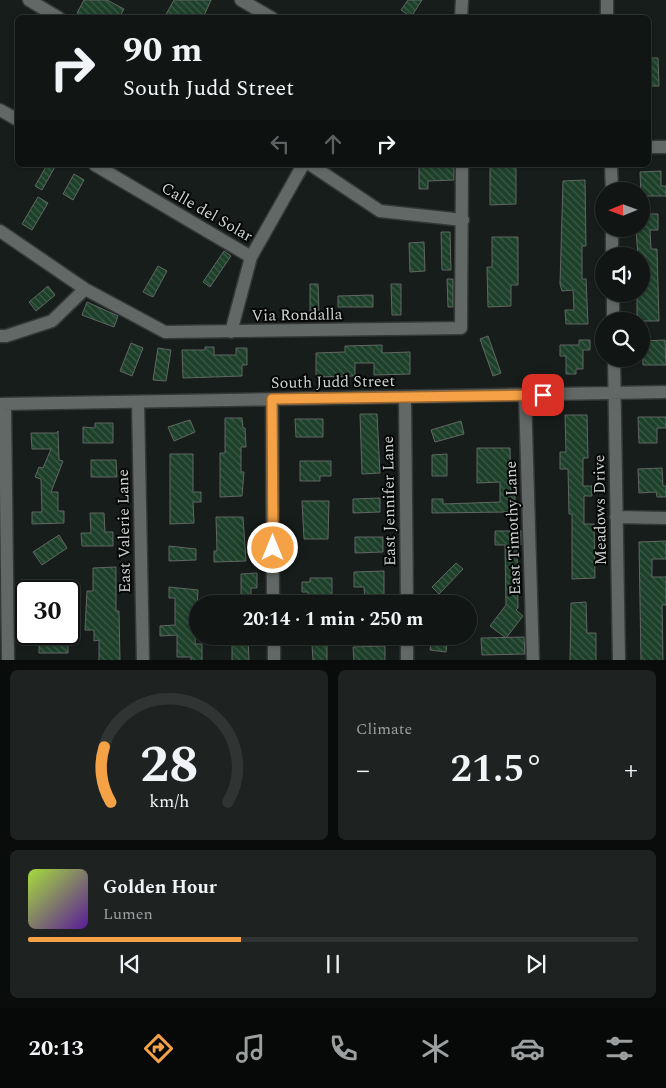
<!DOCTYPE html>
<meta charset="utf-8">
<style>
body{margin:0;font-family:Spectral,serif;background:#1e2322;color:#f1f3f6;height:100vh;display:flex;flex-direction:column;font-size:19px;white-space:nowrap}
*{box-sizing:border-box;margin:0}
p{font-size:16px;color:#9c9fa0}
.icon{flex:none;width:28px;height:28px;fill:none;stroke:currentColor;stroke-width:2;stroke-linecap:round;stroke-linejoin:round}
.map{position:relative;height:660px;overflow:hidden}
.side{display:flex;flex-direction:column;gap:10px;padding:10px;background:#090c0b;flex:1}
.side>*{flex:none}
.guide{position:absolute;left:15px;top:15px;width:636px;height:152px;border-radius:8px;box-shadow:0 1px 4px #0004,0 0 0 1px #303534;background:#111614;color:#f1f3f6;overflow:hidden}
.needle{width:32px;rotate:269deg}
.controls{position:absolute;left:595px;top:182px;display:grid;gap:10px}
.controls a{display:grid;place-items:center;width:55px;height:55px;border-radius:50%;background:#111614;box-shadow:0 1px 4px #0004,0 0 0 1px #303534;font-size:25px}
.speed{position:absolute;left:15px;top:580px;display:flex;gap:10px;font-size:25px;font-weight:700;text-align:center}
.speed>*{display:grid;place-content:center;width:65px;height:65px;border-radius:50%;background:#111614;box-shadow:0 1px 4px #0004,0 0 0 1px #303534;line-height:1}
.speed .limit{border:2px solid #111;border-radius:8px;background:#fff;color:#111}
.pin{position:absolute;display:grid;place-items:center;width:42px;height:42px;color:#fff;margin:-21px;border-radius:10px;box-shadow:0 2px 8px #0006}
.me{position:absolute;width:55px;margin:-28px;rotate:0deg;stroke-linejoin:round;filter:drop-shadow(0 0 4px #0008)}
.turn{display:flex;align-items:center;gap:18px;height:105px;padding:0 25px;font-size:22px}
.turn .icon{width:65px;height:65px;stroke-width:2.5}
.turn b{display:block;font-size:35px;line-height:42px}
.lanes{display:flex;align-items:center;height:48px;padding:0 25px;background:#0003;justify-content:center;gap:25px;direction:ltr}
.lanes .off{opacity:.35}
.big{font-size:38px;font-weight:700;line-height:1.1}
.side .tile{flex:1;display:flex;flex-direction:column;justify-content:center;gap:8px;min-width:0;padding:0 18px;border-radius:8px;background:#1e2322}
.side .dial{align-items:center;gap:0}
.dial svg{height:130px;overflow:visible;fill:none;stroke:#303534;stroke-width:7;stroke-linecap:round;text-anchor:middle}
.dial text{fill:#f1f3f6;stroke:none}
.song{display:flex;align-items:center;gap:15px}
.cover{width:60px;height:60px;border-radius:8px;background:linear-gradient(135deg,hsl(80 70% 55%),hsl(270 70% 35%))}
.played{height:5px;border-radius:2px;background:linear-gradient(90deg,#f5a246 35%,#303534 35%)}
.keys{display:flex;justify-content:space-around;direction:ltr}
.heat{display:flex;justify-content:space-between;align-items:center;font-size:28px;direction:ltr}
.side .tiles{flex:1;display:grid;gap:10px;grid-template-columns:1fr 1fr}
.tile:last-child{grid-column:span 2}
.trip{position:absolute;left:189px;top:595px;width:288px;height:50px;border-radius:25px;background:#111614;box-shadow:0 1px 4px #0004,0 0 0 1px #303534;font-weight:700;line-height:50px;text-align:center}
.menu{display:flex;height:80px;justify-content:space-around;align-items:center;background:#070908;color:#9c9fa0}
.menu .icon{width:35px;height:35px}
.menu .on{color:#f5a246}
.menu b{font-size:22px;color:#f1f3f6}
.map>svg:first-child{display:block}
</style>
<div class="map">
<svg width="666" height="661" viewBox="0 0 666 661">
<defs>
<pattern id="building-back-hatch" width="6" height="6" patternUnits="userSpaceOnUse" patternTransform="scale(1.25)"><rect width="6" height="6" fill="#1d402a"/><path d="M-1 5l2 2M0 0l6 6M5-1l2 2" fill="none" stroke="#3d5b48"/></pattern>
</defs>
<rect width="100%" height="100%" fill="#171d1b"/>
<!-- building -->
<path fill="url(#building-back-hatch)" stroke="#616762" d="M84,0H107L124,9L119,18H85L77,13Z
M174,0H211L203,18H164Z
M408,0H422L411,17L401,10Z
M649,58H658L659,86H649Z
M47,165H56L42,190L35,186Z
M419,165H454V180L428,181V189H419Z
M490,165H516V204L490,205Z
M661,171V186H666V196H641L640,172Z
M74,174L84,180L73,200L63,194Z
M585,180L586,246H582V279H586L588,324H566L565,310H574L573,290L562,291L560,284L563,181Z
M38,197L48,203L32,230L22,224Z
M641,214H658V230H650L651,249H657L659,321H637V295H641V256H638L636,229H641Z
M441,232H450L451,270H442Z
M492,237H518V285H511V306L488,307L487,267H492Z
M424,242L425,271L410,272L409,243Z
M224,251L231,256L210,287L203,282Z
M158,266L167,271L153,297L143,292Z
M447,279H453V307H448Z
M310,284H318L319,314H310Z
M391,284H401V315H392Z
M48,286L55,295L36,311L29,302Z
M373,295V307H338V296Z
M87,302L118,316L114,327L82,315Z
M488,336L501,373L493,376L480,339Z
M579,340H590V350H583V369H576V374H566V356H560V345H579Z
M665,340L666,365H643L642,341Z
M131,343L143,348L132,376L120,371Z
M382,345V353L410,352V374L374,375V363H355V376L316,377V353L345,352V346Z
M205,347H214V355H236V348H247V365H242V376L183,378L182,350H205Z
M158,348L171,350L166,381L153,380Z
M360,414H377L380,473L362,474Z
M565,415H587L588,458H583V486H592V496H584V524H594L595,578L572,579V514H569L568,469H560V452H566Z
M638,417H666V428H657V443H639Z
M225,418H242L243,428H245L246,447H241V472H244L242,496L220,497V453H225Z
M295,419H323V437H296Z
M190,420L195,432L174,441L168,427Z
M461,421L464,434L435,442L431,430Z
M95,423H113V443H83V427L95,428Z
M58,431L59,460L63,461L51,492H58V511H64V523L32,524V512H42L41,479L35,477L39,467L43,468L51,449H32L31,433H57Z
M477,448H510L511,496L515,495V509H509V512L432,513V499H443V504L500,502V482L477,483Z
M170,454H193V492H201V502H193L194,523L170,524Z
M447,454V476H432V455Z
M91,460H116L117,477H91Z
M300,461H331V476H320V481H300Z
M662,468L663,486H666V497H657L656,492L639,493L638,469Z
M380,498V512L353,513V499Z
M302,501H329L328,539H304Z
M90,513H104L105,532H113V546H82L81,533H91Z
M216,517H243L246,561L214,562V551H217Z
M495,531H521V545H517L518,608L516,610L523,616L506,638L490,626L506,605L505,545H495Z
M59,535L67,548L42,565L33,552Z
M355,537H383V552L355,553Z
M666,541V559H652V577H666V605H662L663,661H641L639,542Z
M169,546L196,549V560L169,561Z
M456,563L463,569L439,594L432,587Z
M116,567V611H119L120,661H99V640L94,641V630H85L87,591H93V568Z
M384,571V604H365L364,587H354V572Z
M257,573V588H251V598H241V574Z
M310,578H332V604H308V592H302V582H310Z
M39,582H57V591H39Z
M169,587L198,590L195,644H202V661H191V657H177V635L160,636V626L175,625V598H169Z
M586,602L587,633H596V661H570L571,603Z
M47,634H62V645L68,644V653H39V645H48Z
M232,636H248L249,661H232Z
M432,636H448L446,652L430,650Z
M524,637L525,654L482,655L481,638Z
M312,644H327V661H313Z
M385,646V661H354L353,647Z"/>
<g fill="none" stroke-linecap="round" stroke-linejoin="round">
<defs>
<path id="minor" d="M29,0L59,18
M241,0L272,18
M607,0V18
M461,18L462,0
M0,110L18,120
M649,147H666
M95,165L251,257
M311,165L380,211L463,220
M611,165L612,191
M612,229V256
M0,231L85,289L165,332L461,328L462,165
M613,294V321
M231,332L251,257L303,165
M0,336H6L52,321L85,289
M614,359L619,661
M525,395L533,661
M405,397L407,604
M272,399L273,604
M138,402L143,661
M0,404L666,392
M5,404L8,661
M616,517L666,518
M274,636V661
M407,636V661"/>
</defs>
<!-- minor casing -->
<use href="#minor" stroke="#343837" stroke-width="15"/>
<!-- minor -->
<use href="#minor" stroke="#616866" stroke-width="12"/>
</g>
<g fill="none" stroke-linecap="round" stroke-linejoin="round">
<defs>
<path id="route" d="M273,548L272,399L543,395"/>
</defs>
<!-- route casing -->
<use href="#route" stroke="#9f692e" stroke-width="12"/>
<!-- route -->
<use href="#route" stroke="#f5a246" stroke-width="9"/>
</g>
<g text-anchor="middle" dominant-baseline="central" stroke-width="4" stroke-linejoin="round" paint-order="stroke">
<!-- street labels -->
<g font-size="16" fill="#cfd3d2" stroke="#050706">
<text transform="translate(207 212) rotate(30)">Calle del Solar</text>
<text transform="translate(297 315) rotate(-1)">Via Rondalla</text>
<text transform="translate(333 382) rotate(-1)">South Judd Street</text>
<text transform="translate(389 501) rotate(-91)">East Jennifer Lane</text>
<text transform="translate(600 510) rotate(-91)">Meadows Drive</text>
<text transform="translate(513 528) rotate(-92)">East Timothy Lane</text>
<text transform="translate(124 531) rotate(-91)">East Valerie Lane</text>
</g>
</g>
</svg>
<div class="controls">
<a><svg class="needle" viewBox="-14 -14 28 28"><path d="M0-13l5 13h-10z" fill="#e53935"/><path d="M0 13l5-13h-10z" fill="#9c9fa0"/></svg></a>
<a><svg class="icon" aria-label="sound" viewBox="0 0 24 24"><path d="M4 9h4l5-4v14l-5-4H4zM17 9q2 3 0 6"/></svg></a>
<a><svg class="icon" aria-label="search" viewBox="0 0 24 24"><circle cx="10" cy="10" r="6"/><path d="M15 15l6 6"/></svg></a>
</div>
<div class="speed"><div class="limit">30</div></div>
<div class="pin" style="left:543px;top:395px;background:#d93025"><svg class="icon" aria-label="arrive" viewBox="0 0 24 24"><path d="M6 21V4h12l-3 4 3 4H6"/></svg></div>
<svg class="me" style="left:273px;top:548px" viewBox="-20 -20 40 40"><circle r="17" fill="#f5a246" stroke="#fff" stroke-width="3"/><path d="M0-11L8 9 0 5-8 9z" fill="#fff"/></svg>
<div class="trip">20:14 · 1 min · 250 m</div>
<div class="guide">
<div class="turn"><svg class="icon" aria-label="right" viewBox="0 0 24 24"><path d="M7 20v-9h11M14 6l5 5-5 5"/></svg><div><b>90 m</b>South Judd Street</div></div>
<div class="lanes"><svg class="icon off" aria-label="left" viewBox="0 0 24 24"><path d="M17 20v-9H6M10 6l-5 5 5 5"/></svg><svg class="icon off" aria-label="ahead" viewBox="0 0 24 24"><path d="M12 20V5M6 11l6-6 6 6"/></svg><svg class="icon" aria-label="right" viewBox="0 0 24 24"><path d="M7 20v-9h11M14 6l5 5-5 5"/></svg></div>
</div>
</div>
<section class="side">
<div class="tiles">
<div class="tile dial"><svg viewBox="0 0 100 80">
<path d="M14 69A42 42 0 1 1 86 69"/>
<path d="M14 69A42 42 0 0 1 10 35" stroke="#f5a246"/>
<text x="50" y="56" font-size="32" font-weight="700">28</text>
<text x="50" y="72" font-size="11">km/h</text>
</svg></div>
<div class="tile"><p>Climate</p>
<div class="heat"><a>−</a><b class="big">21.5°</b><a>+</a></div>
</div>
<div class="tile">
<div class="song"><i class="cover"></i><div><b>Golden Hour</b><p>Lumen</p></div></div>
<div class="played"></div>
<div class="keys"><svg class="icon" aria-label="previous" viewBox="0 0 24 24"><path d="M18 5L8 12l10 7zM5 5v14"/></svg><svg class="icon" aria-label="pause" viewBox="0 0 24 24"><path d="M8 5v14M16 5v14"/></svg><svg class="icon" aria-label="next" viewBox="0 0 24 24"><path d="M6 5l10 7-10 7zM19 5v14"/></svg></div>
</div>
</div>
</section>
<nav class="menu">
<b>20:13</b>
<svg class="icon on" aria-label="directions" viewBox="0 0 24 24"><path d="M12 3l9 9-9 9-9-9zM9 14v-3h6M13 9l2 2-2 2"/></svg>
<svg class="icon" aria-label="music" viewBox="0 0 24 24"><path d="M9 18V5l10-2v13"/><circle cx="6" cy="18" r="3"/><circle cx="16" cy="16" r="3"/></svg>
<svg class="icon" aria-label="phone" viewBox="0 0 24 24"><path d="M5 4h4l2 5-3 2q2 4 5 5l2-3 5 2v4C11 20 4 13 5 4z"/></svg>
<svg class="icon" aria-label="climate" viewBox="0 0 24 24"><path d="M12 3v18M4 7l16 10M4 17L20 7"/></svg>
<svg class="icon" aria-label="car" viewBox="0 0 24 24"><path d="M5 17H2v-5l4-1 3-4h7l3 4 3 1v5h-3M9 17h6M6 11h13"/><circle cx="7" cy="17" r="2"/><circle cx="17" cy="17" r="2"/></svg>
<svg class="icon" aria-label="filters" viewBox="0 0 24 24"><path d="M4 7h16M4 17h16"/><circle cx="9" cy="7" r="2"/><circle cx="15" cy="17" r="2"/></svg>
</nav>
